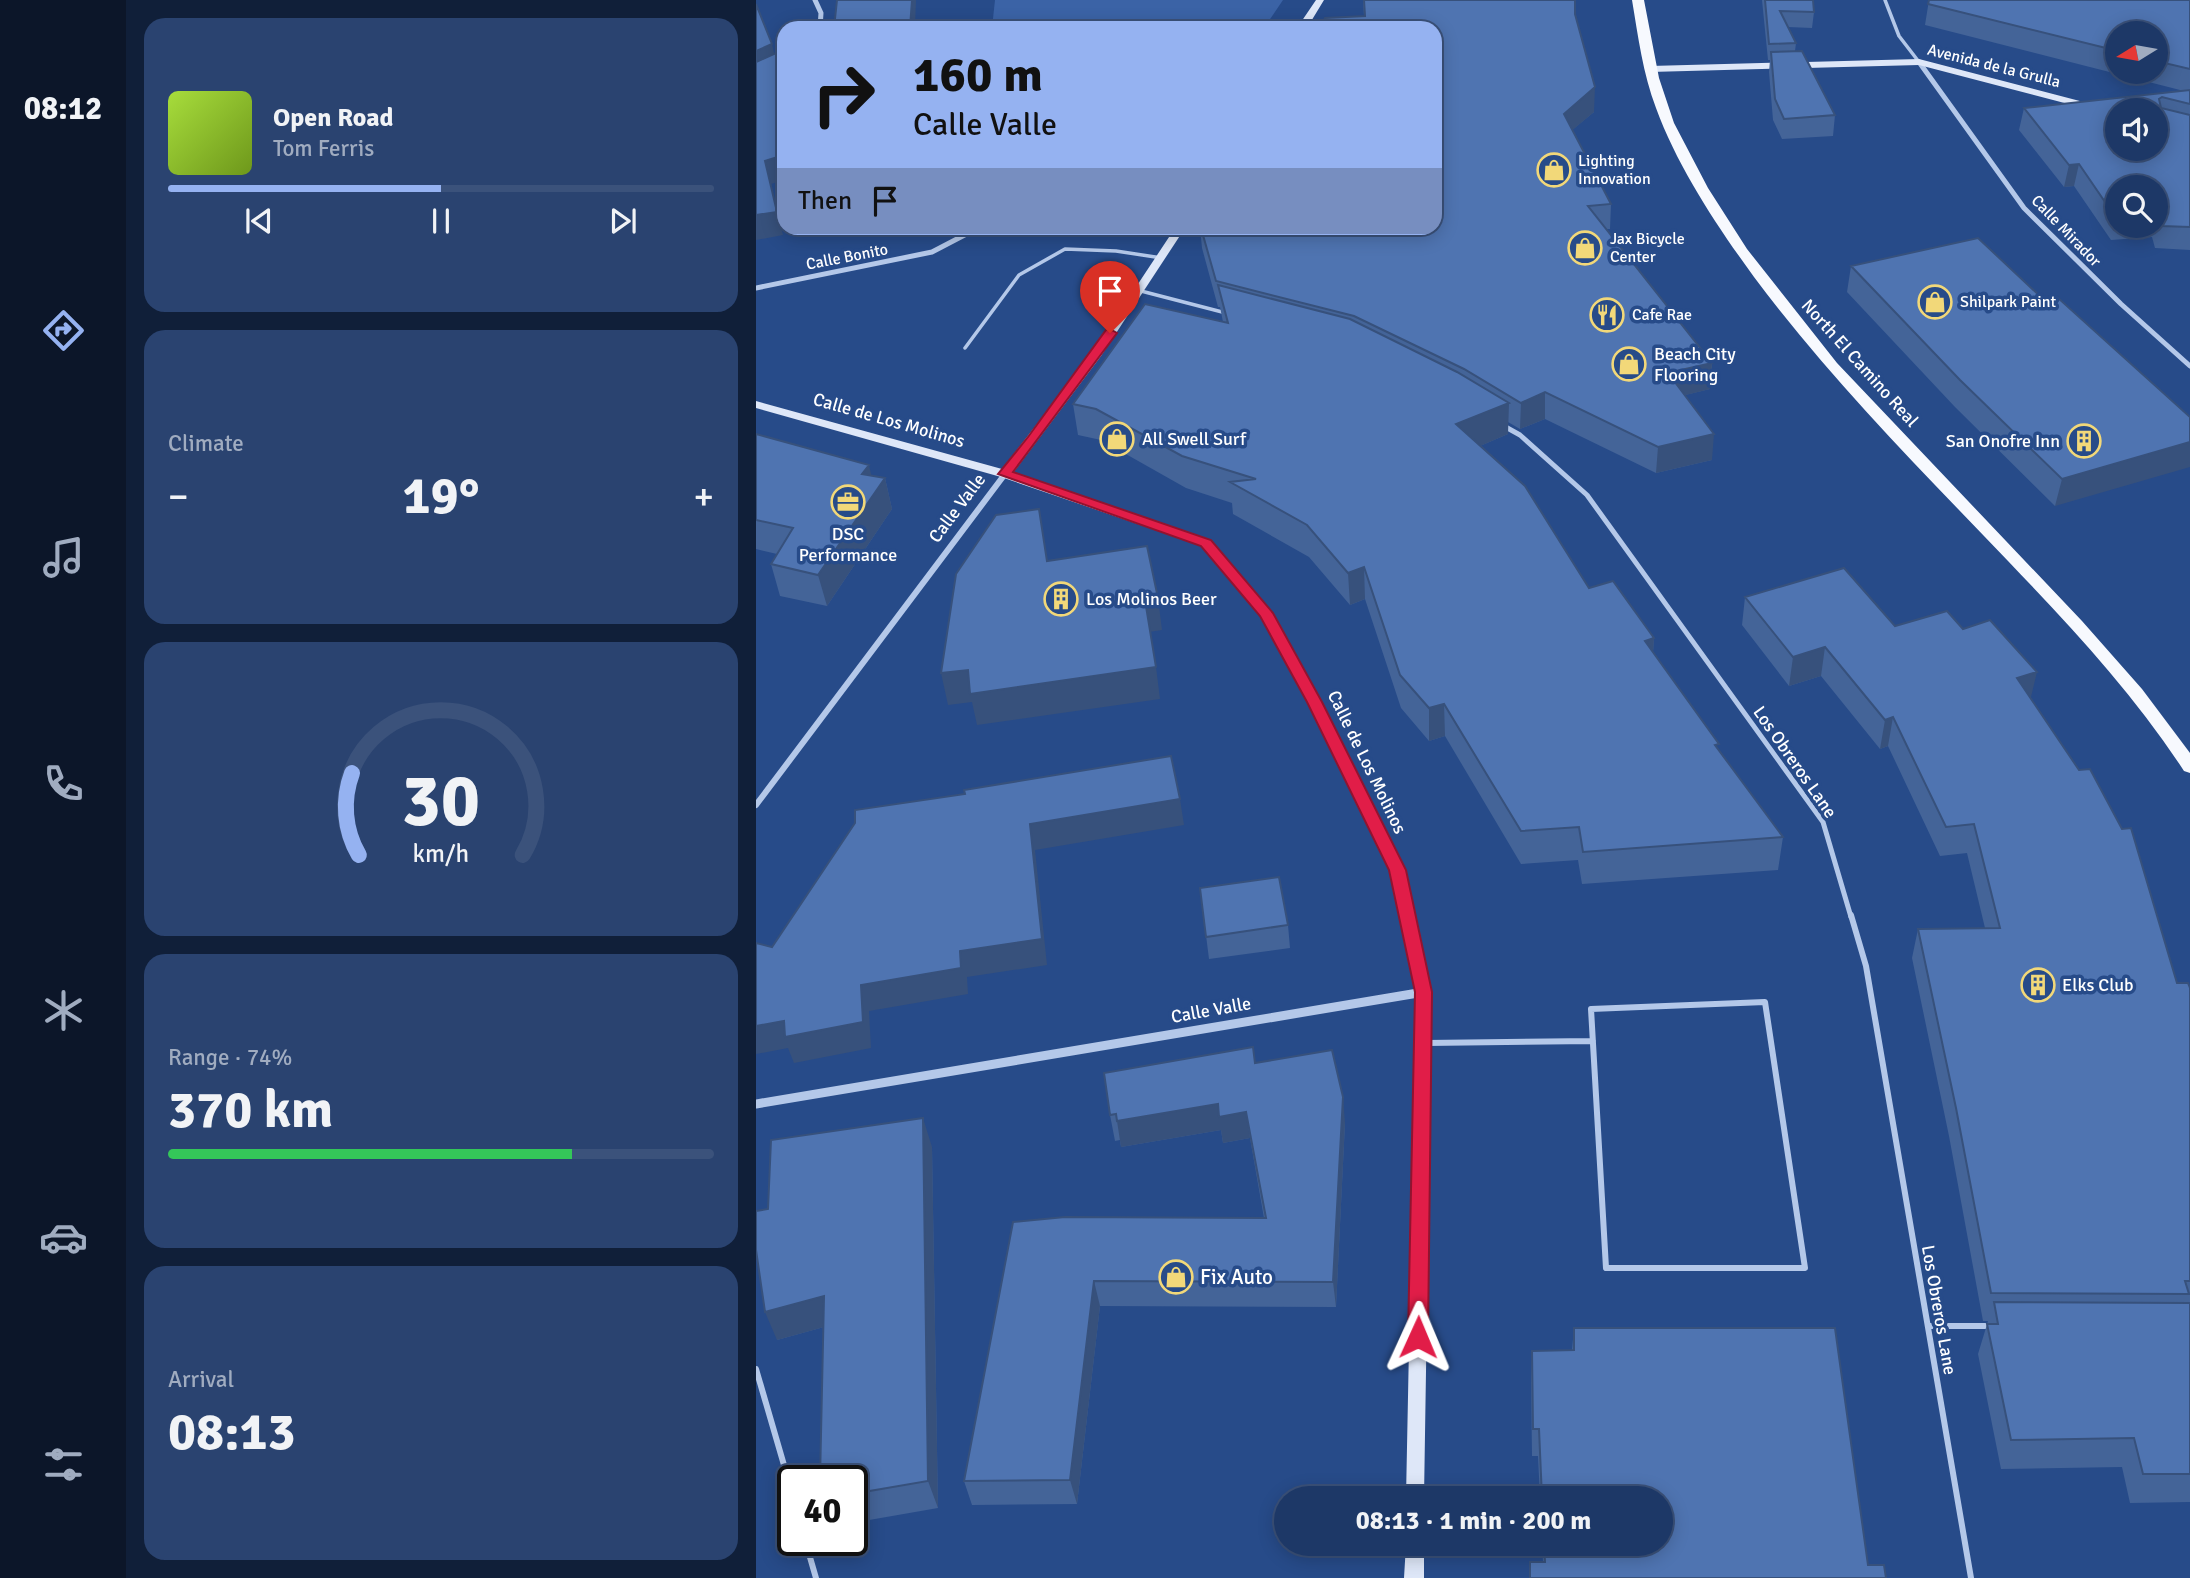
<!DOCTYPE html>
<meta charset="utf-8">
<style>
body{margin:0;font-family:Signika,sans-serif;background:#2a4370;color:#f1f3f6;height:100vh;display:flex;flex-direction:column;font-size:26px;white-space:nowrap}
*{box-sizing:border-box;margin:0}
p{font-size:23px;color:#a0acc0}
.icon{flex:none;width:38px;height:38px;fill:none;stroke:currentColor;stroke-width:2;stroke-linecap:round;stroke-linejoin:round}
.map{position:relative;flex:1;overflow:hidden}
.details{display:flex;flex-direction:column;gap:18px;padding:18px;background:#101f39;width:630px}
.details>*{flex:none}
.hud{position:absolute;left:21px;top:21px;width:665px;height:214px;border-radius:21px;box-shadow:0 4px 18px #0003,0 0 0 2px #3b527b;background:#95b2f1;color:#111;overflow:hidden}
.needle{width:46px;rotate:259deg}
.buttons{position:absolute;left:1349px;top:21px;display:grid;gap:14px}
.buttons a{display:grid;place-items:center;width:63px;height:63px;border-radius:50%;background:#1d3867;box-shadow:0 4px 18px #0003,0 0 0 2px #3b527b;font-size:35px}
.speed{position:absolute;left:21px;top:1465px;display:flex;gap:14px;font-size:35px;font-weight:700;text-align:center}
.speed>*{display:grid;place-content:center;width:91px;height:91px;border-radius:50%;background:#1d3867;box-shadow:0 4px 18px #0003,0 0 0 2px #3b527b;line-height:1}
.speed .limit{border:4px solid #111;border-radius:10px;background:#fff;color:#111}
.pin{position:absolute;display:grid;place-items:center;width:60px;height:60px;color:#fff;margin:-72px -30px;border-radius:50% 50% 50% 0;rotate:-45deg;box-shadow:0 0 7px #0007}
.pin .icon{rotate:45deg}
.me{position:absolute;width:77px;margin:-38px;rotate:1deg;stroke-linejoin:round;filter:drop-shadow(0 0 5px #0008)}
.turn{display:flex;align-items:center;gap:24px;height:147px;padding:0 21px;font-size:32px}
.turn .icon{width:91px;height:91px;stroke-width:2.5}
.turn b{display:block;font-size:49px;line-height:60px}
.then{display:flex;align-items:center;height:66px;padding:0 21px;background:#0003;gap:14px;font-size:26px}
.big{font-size:52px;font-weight:700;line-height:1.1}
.details .tile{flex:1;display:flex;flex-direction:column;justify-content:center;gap:10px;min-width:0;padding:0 24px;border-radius:21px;background:#2a4370}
.details .dial{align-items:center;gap:0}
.dial svg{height:182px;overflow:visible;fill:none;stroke:#3b527b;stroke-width:7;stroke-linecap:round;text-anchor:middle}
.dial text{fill:#f1f3f6;stroke:none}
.song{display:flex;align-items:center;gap:21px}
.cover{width:84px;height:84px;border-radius:10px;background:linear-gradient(135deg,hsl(80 70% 55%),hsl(80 70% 35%))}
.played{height:7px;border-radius:4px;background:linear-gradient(90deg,#95b2f1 50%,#3b527b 50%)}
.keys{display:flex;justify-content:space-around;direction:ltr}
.heat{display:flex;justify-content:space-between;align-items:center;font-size:38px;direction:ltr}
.charge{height:10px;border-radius:5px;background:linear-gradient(90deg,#34c759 74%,#3b527b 0)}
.trip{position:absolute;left:518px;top:1486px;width:399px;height:70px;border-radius:35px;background:#1d3867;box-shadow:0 4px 18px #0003,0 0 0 2px #3b527b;font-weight:700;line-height:70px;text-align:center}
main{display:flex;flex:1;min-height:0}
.tab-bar{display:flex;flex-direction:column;width:126px;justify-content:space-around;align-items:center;background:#0c1629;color:#a0acc0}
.tab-bar .icon{width:49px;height:49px}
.tab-bar .active{color:#95b2f1}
.tab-bar b{font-size:32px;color:#f1f3f6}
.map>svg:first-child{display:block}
</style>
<main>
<nav class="tab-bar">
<b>08:12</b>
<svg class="icon active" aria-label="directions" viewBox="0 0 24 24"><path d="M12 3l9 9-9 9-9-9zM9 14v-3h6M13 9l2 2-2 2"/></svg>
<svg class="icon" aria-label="music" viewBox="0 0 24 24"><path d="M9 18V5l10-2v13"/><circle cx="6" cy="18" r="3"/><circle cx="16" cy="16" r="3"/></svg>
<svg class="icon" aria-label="phone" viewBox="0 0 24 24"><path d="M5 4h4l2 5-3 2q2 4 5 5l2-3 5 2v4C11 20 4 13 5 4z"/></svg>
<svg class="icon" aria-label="climate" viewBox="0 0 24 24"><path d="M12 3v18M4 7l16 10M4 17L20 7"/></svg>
<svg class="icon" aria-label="car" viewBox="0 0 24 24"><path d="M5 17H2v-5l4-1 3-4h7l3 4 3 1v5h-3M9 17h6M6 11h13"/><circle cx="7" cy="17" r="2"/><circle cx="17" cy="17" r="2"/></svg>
<svg class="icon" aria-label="filters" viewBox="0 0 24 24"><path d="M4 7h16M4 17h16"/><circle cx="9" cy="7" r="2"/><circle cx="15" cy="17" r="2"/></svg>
</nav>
<section class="details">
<div class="tile">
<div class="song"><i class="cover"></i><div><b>Open Road</b><p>Tom Ferris</p></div></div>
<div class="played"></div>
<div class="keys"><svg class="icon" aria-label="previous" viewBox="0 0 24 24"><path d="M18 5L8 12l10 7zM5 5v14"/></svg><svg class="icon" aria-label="pause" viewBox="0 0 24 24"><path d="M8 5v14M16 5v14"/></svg><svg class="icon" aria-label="next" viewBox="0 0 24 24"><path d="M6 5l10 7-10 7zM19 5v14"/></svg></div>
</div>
<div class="tile"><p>Climate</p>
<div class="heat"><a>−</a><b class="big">19°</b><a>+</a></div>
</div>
<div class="tile dial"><svg viewBox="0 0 100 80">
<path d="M14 69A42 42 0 1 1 86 69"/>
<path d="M14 69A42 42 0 0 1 11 33" stroke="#95b2f1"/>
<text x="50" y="56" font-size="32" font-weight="700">30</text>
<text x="50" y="72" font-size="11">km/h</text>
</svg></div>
<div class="tile"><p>Range · 74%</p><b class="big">370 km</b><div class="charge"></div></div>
<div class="tile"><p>Arrival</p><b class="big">08:13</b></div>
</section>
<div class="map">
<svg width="1434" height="1578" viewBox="0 0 1434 1578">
<rect width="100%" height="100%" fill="#274b89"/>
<!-- green -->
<path fill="#3b63a6" d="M239,0H527L508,28H236Z"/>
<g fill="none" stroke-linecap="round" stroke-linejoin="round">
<!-- lane-far2 -->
<path stroke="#b4c8e9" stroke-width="3.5" d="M1129,0L1143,36L1163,62
M385,291L470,313
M209,348L263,275L309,249L360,251L406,258"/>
<!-- lane-far1 -->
<path stroke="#b4c8e9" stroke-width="5" d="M746,425L764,435L831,495L1067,822L1095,917"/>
<!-- lane -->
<path stroke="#b4c8e9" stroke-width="6" d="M1095,915L1110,966L1215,1578
M1009,1002L1049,1268H850L835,1009Z
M670,1043L837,1041
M1172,1326H1235
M0,1369L37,1496
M49,1540L60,1578"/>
<!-- street-far2 -->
<path stroke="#b4c8e9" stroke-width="5" d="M59,0L65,13L64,28
M1163,62L1268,208L1365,304L1434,366
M0,288L176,252L222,228"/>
<!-- street-far1 -->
<path stroke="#b4c8e9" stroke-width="6" d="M0,805L249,474"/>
<!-- street -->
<path stroke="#b4c8e9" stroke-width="9" d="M0,1104L668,992"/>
<!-- secondary -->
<path fill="#dee7f8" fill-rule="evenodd" d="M560,0H568L551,28H541Z
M1163,59L1362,111V117L1163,65L894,72L889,69L894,66Z
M419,228H429L345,356L257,473L454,540L516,613L566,702L648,870L676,992L668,1498H650L660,992L634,870L552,702L505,615L446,546L245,477L0,408V401L246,469L337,352Z
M650,1544H668V1578H648Z"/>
<!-- primary -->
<path fill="#f7f9fe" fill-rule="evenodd" d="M876,0H888L903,78L918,123L952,188L991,249L1081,363L1326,621L1386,689L1434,753V773L1428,771C1378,694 1315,627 1252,561C1164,469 1074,379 998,277C961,226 922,168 900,108C887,74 882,36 876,0Z"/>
</g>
<!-- wall -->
<path fill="#446498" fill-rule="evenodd" d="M607,0L819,14L838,112L816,130L855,204L854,229H850L956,363L954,389L929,395L956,460L900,473L789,419L764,429L752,422V434L724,446L833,588L898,638L897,652L962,749L1027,837L1022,870L826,884L822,860L765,864L689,736L673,741L645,708L609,599L594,605L553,557L477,514L476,503L430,488L345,440L322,435L317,404L467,322L464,307H462L446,248L444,228H679L608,16Z
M1006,0H1057L1058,12L1056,28L1032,27L1040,43L1039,51L1079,115L1077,136L1026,139L1017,120L1013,72L1014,60H1012Z
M1173,0H1434V250L1399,248L1396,237L1355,240L1318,186L1308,187L1263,130L1268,108L1428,91L1169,25ZM1362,33H1400V72H1362ZM1362,187H1400V226H1362Z
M1095,266L1288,300L1434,417L1299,506L1199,407L1091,292Z
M0,434L115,476L129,478L136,509L71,606L24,596L15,564L21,554L0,549Z
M989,597L1139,626L1275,698L1421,983L1434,988V1502L1374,1503L1366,1467L1245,1469L1222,1354L1232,1321H1227L1193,1136L1156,958L1162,929L1229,928L1211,853L1184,856L1132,746L1124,749L1065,676L1033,686L986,625Z
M444,888L532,925L534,948L453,959Z
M499,1063L589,1123L580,1307L344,1306L321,1504L216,1505L208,1481L257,1222L508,1218L494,1138L467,1143L465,1130L365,1147L364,1140L359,1141L354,1115Z
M176,1147L182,1508L96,1523V1480L68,1327L21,1340L12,1209Z
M818,1328L1112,1565L1130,1578H774V1562H787L786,1544H905V1498H784L782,1456H776L775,1379L776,1351L816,1350Z"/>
<!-- shaded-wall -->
<path fill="#37517c" d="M156,0H160L159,28H154Z
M16,44L21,66L0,76V51Z
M839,87L838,112L807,138L808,114Z
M28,155V180L15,184L27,235L0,240V215L9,161Z
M1323,164L1318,186L1308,187L1313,165Z
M956,363L954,389L910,400L912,373Z
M789,392V419L764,429L765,403Z
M753,403L752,434L701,456L700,424Z
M958,434L956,460L900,473L902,447Z
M1434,442V467L1299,506L1306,479Z
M113,465L119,492L129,478L136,509L71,606L62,575L106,474Z
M608,567L609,599L594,605L592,573Z
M402,598L406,630L393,632L389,600Z
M898,638L896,670L889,641Z
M1069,647L1065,676L1033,686L1037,657Z
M400,667L404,699L221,725L216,702L192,705L185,673L212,670Z
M1281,672L1274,701L1261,678Z
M688,704L689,736L673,741V708Z
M1137,717L1132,746L1124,749L1129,720Z
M424,799L428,825L279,850L291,965L211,977L212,994L113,1011L115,1048L38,1063L32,1048L0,1054V1026L28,1021L105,985L204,951L274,824Z
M587,1097L589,1123L580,1307L577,1282Z
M462,1104L465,1130L365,1147L361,1121Z
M490,1112L494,1138L467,1143L463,1117Z
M167,1118L176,1147L182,1508L172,1481Z
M338,1281L344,1306L321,1504L314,1480Z
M68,1296L79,1324L21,1340L9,1312Z"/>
<!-- building -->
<path fill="#4f74b1" stroke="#37517c" stroke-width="2" fill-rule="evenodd" d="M81,0H156L154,28H78Z
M608,0H819V14L839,87L808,114L855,204L832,206L956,363L912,373L958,434L902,447L789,392L765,403L708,369L598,316L460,281L445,228H679V28H564L569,18L609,16Z
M1009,0H1057L1058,12L1024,11L1040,43L1013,44Z
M1173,0H1434V69L1400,61V33H1362V51L1172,4Z
M0,4L16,44L0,51Z
M1046,51L1079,115L1028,119L1019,99L1015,52Z
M20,53L28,75V155L9,161L21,212L0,215V62Z
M1434,90V104L1406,97L1403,99L1405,108L1434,115V227L1405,226L1402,215H1400V187H1362V218H1360L1323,164L1313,165L1268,108ZM1362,110H1400V149H1362Z
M1222,238L1288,300L1301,297L1434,417V442L1306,479L1204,380L1095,266Z
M462,285L594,319L701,372L753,403L700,424L769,486L833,588L857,581L898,638L889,641L963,744L959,745L1027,837L827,852L823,827L765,831L688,704L673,708L644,675L608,567L592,573L551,525L474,482L500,479L426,456L340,409L317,404L389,304L472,323Z
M0,434L113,465L106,474L129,478L62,575L15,564L37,528L0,520Z
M283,509L291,561L391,546L402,598L389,600L400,667L214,694L212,670L185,673L200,574L240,515Z
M1088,568L1139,626L1191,611L1207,629L1234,620L1281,672L1261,678L1323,770L1334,769L1366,829L1375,828L1421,983H1432L1434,988V1281H1429L1433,1294L1235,1293L1200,1108L1162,929L1244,928L1218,824L1190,827L1137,717L1129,720L1069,647L1037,657L989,597Z
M415,756L424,799L274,824L286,939L204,951L205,968L105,985L107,1022L29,1037L28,1021L0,1026V943L16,947L99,823V810L209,794L208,790Z
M523,877L532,925L450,937L444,888Z
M497,1047L499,1063L576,1050L587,1097L577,1282L338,1281L314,1480L208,1481L257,1222L309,1217L510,1218L490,1112L463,1117L462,1104L361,1121L360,1114L354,1115L348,1073Z
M167,1118L172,1481L96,1494V1480H64L68,1296L9,1312L0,1250V1211L12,1209L15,1140Z
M1238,1302L1434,1303V1474H1387L1378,1438L1255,1440L1231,1324H1242Z
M818,1328H1079L1112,1565H1128L1130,1578H774V1562H789L788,1544H905V1498H786L783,1429H777L776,1351L818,1350Z"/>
<!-- route -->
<path fill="#e11d48" stroke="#92132f" stroke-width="2" d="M354,329L361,333L257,472L455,540L517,613L566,702L650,870L676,992L672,1337L669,1344L662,1346L655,1344L652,1337L659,992L633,870L551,702L504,616L445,546L242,474L272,437L350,330Z"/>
<!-- icons -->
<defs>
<symbol id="shop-ring" viewBox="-11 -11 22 22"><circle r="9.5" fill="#274b89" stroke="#f2d879" stroke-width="1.5"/><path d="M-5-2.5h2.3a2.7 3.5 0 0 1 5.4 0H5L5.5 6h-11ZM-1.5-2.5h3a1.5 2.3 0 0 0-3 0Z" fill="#f2d879"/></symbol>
<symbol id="restaurant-ring" viewBox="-11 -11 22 22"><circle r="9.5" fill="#274b89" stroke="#f2d879" stroke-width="1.5"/><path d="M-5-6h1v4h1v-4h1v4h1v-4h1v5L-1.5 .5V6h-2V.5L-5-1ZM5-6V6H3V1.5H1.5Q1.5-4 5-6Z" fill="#f2d879"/></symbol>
<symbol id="building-ring" viewBox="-11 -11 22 22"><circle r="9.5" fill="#274b89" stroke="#f2d879" stroke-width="1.5"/><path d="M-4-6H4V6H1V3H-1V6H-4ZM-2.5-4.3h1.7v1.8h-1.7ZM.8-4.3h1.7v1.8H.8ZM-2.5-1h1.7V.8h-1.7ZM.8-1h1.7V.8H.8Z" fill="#f2d879"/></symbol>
<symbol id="office-ring" viewBox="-11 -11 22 22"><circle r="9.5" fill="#274b89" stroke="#f2d879" stroke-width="1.5"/><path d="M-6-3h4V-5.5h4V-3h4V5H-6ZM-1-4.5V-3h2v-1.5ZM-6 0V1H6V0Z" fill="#f2d879"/></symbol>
</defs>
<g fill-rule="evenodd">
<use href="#shop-ring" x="779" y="151" width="38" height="38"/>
<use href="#shop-ring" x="810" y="229" width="38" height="38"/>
<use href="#shop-ring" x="1160" y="283" width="38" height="38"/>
<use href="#restaurant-ring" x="832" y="296" width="38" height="38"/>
<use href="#shop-ring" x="854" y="345" width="38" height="38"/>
<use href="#shop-ring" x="342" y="420" width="38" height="38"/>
<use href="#building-ring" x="1309" y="422" width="38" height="38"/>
<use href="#office-ring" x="73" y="483" width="38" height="38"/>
<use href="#building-ring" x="286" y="580" width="38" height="38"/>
<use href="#building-ring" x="1263" y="966" width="38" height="38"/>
<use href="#shop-ring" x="401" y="1258" width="38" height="38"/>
</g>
<g text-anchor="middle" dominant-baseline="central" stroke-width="7" stroke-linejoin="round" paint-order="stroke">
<!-- far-street labels -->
<g font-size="16" fill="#fff" stroke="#274b89">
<text transform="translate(1238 66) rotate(14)">Avenida de la Grulla</text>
<text transform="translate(1310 231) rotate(46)">Calle Mirador</text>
<text transform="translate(91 257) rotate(-11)">Calle Bonito</text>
</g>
<!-- far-poi labels -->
<g font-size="16" fill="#fff" stroke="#274b89" text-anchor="start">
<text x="822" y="161">Lighting<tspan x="822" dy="18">Innovation</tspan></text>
<text x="854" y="239">Jax Bicycle<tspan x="854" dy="18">Center</tspan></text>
<text x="1204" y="302">Shilpark Paint</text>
<text x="876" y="315">Cafe Rae</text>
</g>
<!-- poi labels -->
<g font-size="18" fill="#fff" stroke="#274b89" text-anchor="start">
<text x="898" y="354">Beach City<tspan x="898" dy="21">Flooring</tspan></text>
<text x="386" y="439">All Swell Surf</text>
<text x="1304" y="441" text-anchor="end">San Onofre Inn</text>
<text x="92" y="534" text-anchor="middle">DSC<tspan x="92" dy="21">Performance</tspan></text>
<text x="330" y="599">Los Molinos Beer</text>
<text x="1306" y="985">Elks Club</text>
</g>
<!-- street labels -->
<g font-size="18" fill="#fff" stroke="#274b89">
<text transform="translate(1104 363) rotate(48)">North El Camino Real</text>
<text transform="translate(133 420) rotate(16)">Calle de Los Molinos</text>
<text transform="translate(201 508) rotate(-53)">Calle Valle</text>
<text transform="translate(611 762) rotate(64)">Calle de Los Molinos</text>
<text transform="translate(1039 762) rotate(55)">Los Obreros Lane</text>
<text transform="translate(455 1010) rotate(-10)">Calle Valle</text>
<text transform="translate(1183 1310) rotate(80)">Los Obreros Lane</text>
</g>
<!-- near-poi labels -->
<g font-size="21" fill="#fff" stroke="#274b89" text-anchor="start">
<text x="444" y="1277">Fix Auto</text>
</g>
</g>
</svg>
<div class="buttons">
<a><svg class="needle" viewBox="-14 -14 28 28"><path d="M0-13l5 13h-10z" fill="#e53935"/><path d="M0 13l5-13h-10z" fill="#a0acc0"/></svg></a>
<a><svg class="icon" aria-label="sound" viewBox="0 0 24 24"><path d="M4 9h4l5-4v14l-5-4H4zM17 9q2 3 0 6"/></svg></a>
<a><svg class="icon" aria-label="search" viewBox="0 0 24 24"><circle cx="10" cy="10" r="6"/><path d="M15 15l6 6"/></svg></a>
</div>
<div class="speed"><div class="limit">40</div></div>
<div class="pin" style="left:354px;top:333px;background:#d93025"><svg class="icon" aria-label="arrive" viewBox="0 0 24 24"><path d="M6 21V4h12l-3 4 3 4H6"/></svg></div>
<svg class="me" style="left:662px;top:1337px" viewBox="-20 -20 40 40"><path d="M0-17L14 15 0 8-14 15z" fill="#e11d48" stroke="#fff" stroke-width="4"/></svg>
<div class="trip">08:13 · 1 min · 200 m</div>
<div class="hud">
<div class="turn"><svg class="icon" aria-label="right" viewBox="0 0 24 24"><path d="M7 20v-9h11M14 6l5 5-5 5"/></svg><div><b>160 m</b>Calle Valle</div></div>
<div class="then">Then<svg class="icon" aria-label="arrive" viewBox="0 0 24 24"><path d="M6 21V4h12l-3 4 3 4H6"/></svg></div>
</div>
</div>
</main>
